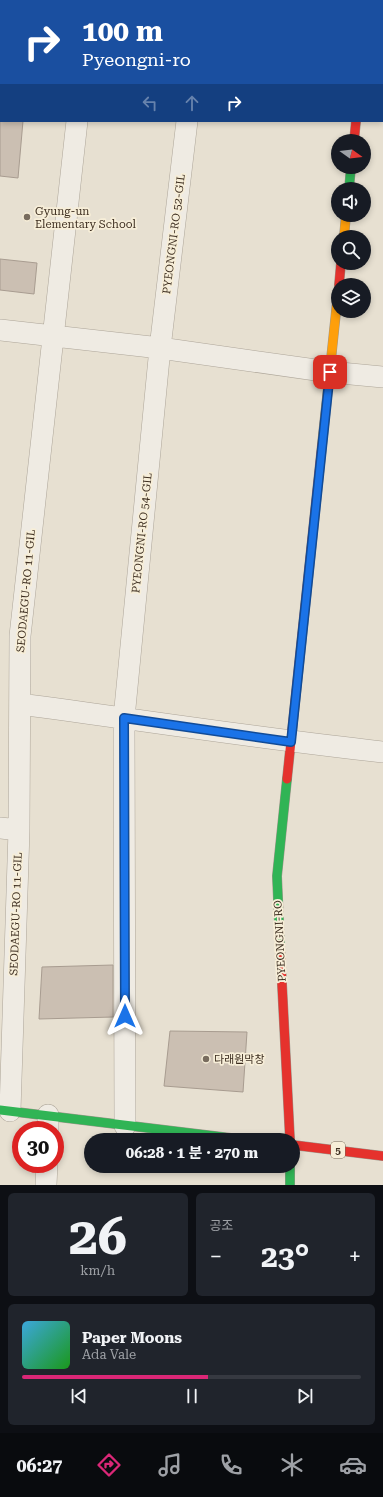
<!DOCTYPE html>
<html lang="ko">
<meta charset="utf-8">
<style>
body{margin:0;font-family:"Roboto Serif","Noto Sans KR",serif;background:#20242c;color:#f1f3f6;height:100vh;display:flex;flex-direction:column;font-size:15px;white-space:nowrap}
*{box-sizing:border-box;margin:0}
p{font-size:13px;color:#9ea1a6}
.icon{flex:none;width:22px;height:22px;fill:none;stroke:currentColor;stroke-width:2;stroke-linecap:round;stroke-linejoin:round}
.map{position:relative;height:1185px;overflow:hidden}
.details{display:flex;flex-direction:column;gap:8px;padding:8px;background:#0d0f14;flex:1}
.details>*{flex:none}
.banner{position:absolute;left:0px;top:0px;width:383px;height:122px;box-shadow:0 2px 6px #0003;background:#1a4fa0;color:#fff;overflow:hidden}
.needle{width:26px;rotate:105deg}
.buttons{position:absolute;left:331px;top:134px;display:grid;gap:8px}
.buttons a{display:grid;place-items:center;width:40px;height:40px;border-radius:50%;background:#171b24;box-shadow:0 2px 6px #0003;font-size:20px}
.speed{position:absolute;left:12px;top:1121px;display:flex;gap:8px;font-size:20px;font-weight:700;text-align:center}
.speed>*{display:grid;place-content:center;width:52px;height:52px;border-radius:50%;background:#171b24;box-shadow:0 2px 6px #0003;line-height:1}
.speed .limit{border:6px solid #d22;background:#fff;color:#111}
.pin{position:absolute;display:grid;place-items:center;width:34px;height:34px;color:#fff;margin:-17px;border-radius:8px;box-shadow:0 2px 6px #0006}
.me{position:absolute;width:44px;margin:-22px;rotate:0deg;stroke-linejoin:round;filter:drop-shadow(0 0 3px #0008)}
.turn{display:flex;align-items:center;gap:14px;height:84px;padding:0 16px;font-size:18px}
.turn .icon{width:52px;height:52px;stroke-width:2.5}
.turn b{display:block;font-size:28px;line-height:34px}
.lanes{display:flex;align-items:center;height:38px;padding:0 16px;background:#0003;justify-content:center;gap:20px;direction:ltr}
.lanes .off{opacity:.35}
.big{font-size:30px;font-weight:700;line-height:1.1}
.details .card{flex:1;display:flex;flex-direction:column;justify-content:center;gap:6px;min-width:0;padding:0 14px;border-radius:6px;background:#20242c}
.details .dial{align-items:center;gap:0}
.dial b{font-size:52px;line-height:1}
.song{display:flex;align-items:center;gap:12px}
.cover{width:48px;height:48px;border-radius:6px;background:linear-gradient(135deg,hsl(200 70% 55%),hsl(120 70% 35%))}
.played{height:4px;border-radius:2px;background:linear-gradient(90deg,#db2777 55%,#363941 55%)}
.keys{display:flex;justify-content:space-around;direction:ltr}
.heat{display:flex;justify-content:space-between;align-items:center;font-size:22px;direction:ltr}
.details .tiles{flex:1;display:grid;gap:8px;grid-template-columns:1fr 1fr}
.card:last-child{grid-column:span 2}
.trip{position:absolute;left:84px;top:1133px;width:216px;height:40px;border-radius:20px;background:#171b24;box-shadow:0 2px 6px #0003;font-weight:700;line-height:40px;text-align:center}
.tab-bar{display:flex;height:64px;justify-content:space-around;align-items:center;background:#090b0e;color:#9ea1a6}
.tab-bar .icon{width:28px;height:28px}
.tab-bar .active{color:#db2777}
.tab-bar b{font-size:18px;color:#f1f3f6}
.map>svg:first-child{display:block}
</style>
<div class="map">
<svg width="383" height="1185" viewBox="0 0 383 1185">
<rect width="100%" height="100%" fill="#e7e0d1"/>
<!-- building -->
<path fill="#cbbfb2" stroke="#a89c90" d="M0,121H23L18,178L0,176Z
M0,259L37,263L34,294L0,290Z
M113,965V1017L39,1019L42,967Z
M170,1031L247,1032L243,1092L164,1086Z"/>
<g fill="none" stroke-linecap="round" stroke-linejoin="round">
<defs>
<path id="street" d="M90,1V0
M201,1V0
M0,330L160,348L330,372L383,377
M20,704C141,720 261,739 383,752
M0,828L19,830
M10,1111L19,830L20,636L77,121
M125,1126L124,718L160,348L187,121
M48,1130V1115
M46,1185L47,1164"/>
<path id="fast" d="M369,0V1
M349,189L351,167
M280,945L277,876L287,779
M0,1110L247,1140
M290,1166V1185"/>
<path id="slow" d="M344,237L346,215
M322,445L338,293"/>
<path id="jam" d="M354,141L356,121
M339,285L341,263
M287,779L322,445
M280,945L290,1140
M293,1145L383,1156"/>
</defs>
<!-- street casing -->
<use href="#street" stroke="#ada599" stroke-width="22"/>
<!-- fast casing -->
<use href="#fast" stroke="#9c958a" stroke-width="10"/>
<!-- slow casing -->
<use href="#slow" stroke="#9c958a" stroke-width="10"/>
<!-- jam casing -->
<use href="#jam" stroke="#9c958a" stroke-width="10"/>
<!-- street -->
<use href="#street" stroke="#efebe3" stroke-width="21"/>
<!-- fast -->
<use href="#fast" stroke="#30b455" stroke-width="9"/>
<!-- slow -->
<use href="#slow" stroke="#ff9f0a" stroke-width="9"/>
<!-- jam -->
<use href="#jam" stroke="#e5322d" stroke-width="9"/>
</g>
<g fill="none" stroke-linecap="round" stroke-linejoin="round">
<defs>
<path id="route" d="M125,1016L124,718L291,742L330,372"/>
</defs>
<!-- route casing -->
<use href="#route" stroke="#114b97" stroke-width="10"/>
<!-- route -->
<use href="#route" stroke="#1a73e8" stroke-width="7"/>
</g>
<!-- markers -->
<g fill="#786c5e" stroke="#f7eed8" stroke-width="1.5">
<circle cx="27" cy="217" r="4"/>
<circle cx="206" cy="1059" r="4"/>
</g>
<g text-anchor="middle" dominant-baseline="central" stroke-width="3.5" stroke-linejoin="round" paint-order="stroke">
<!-- shield labels -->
<rect fill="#f7eed8" stroke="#756857" stroke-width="1" x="331" y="1142" width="14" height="16" rx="3"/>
<g font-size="10" font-weight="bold" fill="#3d2e20">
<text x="338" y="1150">5</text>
</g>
<!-- poi labels -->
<g font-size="11" fill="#3d2e20" stroke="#f7eed8" text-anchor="start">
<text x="35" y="211">Gyung-un<tspan x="35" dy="13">Elementary School</tspan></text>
<text x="214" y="1059">다래원막창</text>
</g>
<!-- street labels -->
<g font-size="11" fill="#3d2e20" stroke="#f7eed8">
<text transform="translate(174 234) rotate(-83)">PYEONGNI-RO 52-GIL</text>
<text transform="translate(142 533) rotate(-84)">PYEONGNI-RO 54-GIL</text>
<text transform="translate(26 591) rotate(-85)">SEODAEGU-RO 11-GIL</text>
<text transform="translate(16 914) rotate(-88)">SEODAEGU-RO 11-GIL</text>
<text transform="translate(280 941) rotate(-93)">PYEONGNI-RO</text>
</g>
</g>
</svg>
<div class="buttons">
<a><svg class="needle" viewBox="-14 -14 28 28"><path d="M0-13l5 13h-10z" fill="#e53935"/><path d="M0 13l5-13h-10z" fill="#9ea1a6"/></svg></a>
<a><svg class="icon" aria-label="sound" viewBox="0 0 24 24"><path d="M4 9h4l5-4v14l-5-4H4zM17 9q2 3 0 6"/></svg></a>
<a><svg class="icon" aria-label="search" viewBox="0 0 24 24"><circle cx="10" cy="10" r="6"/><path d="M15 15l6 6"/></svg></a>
<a><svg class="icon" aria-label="layers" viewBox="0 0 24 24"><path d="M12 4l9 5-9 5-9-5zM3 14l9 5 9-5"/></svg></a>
</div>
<div class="speed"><div class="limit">30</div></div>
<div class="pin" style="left:330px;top:372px;background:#d93025"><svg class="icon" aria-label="arrive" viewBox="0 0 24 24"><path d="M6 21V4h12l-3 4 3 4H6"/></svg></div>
<svg class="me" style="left:125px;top:1016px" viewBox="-20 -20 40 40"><path d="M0-17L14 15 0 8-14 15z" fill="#1a73e8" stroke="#fff" stroke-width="4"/></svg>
<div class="trip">06:28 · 1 분 · 270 m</div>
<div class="banner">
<div class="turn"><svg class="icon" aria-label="right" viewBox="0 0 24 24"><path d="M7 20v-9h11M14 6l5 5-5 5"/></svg><div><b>100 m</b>Pyeongni-ro</div></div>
<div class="lanes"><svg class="icon off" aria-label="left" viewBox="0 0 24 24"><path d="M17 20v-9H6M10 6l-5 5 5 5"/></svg><svg class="icon off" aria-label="ahead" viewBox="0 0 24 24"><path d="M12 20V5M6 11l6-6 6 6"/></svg><svg class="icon" aria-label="right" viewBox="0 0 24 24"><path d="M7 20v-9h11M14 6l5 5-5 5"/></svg></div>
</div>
</div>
<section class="details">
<div class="tiles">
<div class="card dial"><b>26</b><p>km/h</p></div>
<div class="card"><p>공조</p>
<div class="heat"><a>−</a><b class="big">23°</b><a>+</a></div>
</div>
<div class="card">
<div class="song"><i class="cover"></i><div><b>Paper Moons</b><p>Ada Vale</p></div></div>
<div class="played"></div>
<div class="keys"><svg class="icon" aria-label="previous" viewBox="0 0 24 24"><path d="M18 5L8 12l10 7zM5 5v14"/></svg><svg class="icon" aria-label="pause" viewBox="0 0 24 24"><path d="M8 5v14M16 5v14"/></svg><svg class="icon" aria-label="next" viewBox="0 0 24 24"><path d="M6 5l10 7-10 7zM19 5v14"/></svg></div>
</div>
</div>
</section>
<nav class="tab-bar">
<b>06:27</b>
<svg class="icon active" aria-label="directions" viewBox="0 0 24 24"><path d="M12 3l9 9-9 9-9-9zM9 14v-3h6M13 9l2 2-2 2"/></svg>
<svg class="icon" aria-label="music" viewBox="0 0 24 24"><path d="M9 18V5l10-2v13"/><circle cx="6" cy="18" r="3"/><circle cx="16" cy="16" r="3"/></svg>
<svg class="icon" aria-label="phone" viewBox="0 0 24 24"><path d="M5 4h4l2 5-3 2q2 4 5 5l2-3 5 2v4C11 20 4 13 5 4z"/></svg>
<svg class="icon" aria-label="climate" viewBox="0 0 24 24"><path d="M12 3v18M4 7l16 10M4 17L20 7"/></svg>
<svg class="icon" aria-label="car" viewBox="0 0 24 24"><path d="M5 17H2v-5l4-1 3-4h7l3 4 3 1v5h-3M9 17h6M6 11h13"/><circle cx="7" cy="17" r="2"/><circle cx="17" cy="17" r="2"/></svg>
</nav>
